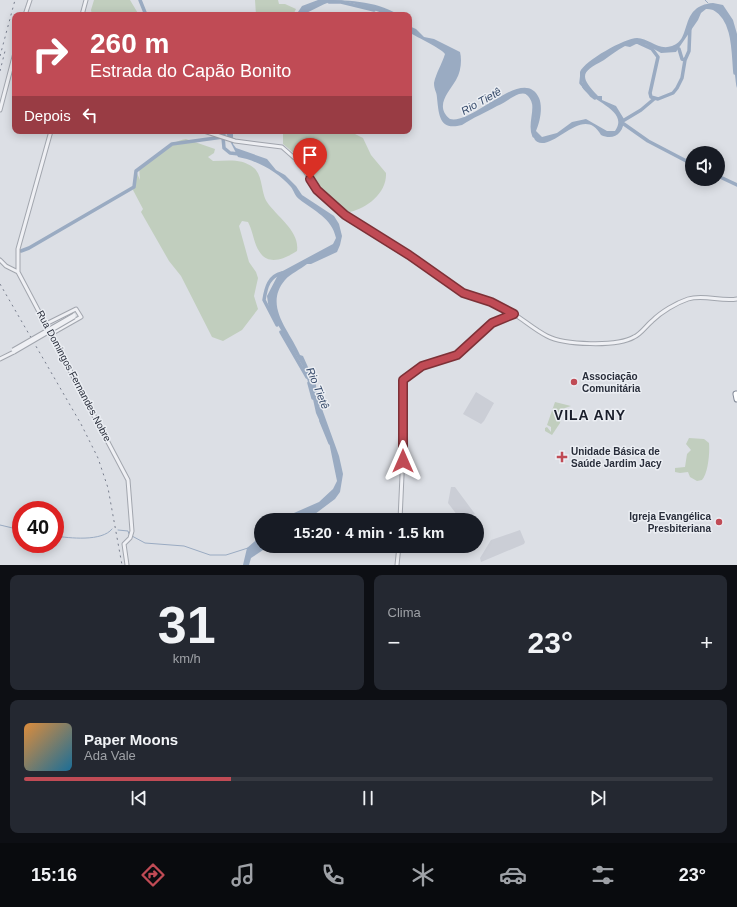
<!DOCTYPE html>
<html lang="pt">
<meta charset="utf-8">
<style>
body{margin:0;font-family:Helvetica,sans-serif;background:#242831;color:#f1f3f6;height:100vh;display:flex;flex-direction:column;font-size:15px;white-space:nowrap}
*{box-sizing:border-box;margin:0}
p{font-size:13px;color:#9ea1a6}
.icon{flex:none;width:22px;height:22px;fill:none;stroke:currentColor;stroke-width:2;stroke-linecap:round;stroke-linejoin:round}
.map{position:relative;height:565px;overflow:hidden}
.side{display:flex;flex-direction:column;gap:10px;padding:10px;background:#0d0f14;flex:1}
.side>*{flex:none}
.top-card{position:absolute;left:12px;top:12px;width:400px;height:122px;border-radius:8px;box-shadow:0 2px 10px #0003;background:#c04b55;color:#fff;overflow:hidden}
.fabs{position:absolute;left:685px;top:146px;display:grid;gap:8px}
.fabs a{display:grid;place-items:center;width:40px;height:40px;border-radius:50%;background:#171b24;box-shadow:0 2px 10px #0003;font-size:20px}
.speed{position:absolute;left:12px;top:501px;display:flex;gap:8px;font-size:20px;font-weight:700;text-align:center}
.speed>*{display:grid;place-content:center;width:52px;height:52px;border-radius:50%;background:#171b24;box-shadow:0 2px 10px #0003;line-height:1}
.speed .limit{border:6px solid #d22;background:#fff;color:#111}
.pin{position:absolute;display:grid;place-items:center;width:34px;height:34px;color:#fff;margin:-41px -17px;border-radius:50% 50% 50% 0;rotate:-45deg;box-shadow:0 0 4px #0007}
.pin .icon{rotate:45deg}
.me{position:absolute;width:44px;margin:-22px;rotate:0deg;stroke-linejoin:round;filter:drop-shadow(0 0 3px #0008)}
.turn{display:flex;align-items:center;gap:14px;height:84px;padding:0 12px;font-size:18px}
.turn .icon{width:52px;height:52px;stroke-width:2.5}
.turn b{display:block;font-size:28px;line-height:34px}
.then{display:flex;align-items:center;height:38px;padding:0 12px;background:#0003;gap:8px;font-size:15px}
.big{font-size:30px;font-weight:600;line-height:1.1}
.side .tile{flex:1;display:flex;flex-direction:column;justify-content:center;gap:6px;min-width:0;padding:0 14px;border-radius:8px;background:#242831}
.side .dial{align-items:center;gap:0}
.dial b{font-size:52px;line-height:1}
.song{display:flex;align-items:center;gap:12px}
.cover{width:48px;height:48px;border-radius:6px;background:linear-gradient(135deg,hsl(30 70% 55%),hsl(200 70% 35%))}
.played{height:4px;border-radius:2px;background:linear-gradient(90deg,#c04b55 30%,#363941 30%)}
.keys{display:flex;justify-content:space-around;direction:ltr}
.heat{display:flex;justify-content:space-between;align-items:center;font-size:22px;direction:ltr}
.side .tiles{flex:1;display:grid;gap:10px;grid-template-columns:1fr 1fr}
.tile:last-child{grid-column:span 2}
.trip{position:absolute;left:254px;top:513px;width:230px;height:40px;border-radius:20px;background:#171b24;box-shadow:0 2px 10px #0003;font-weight:600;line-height:40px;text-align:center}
.dock{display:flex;height:64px;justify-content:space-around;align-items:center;background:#090b0e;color:#9ea1a6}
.dock .icon{width:28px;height:28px}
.dock .current{color:#c04b55}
.dock b{font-size:18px;color:#f1f3f6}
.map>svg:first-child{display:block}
</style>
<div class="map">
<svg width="737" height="565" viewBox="0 0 737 565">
<rect width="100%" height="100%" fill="#dcdfe5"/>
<!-- built -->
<path fill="#cbced6" d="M476,392L494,403L484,421L481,424L463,414Z
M451,487H455L475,514L461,520L448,503Z
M520,530L525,542L524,544L481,562L480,558L491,540Z"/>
<!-- green -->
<path fill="#c1cebe" d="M94,0H130L139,15H92L91,10Z
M255,0H278L279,4H285L296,9L293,15H256Z
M283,131H352L355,134L363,138L371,155L386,173C387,193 367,208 350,212L337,206L319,190L301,159L283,144Z
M186,139L215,149L214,153L208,157L213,161C228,161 241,158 254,168C263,176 261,193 267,202C277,217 300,231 297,251C286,258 268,267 259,251C254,244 253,231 248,222L242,221L239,226L249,262L256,272L258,278L254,296L258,309L242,330L223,341L212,337L181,276L169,261L141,212L143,209L133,190L136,171L140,180L139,167C156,159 167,142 186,139Z
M555,402L571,406L562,409L560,423L552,435L545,431V428L547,427L551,432V427L547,425Z
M689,438L704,439L709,443C710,452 708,474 702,480L697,481L690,477L688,472L680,473L675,472V468L685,467L687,454L691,450L686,444Z"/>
<!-- water -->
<path fill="#9aabc2" d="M318,0C346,0 374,0 399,15C377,15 360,2 339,1C323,0 311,15 296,15L302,6Z
M713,3L723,5L733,20L737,34V88C732,64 737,8 706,9L701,13L698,20L676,52L661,53L645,44H636L630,47L625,46C617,50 611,55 604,60C582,72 578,75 598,96H602V100L616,106L624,119C624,133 614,141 601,135C585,106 560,143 542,143C522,143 544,105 530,96C527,93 522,93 519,94C511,97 505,103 497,106C485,113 474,117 462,125C439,131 439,115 437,98C437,92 434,90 434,83C436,73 442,64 445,54C441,48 418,38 409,32V26L416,29L424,37L434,39L460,52C462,60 461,72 456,80C449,92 434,106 450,119C474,125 524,64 539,98C543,107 540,122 536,131L542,137L557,133L572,122L586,119L607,131H615C630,110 590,101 582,87L583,82L580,78C580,76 580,74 580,72C584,61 625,38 637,38C649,38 658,51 672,46C693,40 678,6 713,3Z
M225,131H240L233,134V144L236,148L267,159L276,170L285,175L296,186L302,195L334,216L339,224L342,236L340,245L337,252L311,264H307C300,270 291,273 285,280C263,306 290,331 300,355L303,356L316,385L317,395L339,456L343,474L340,492L335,499L315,514L300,520H278L319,502L333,489L337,481L329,442L316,413L311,390L302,365L269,310L267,296L279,273L333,244L336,238C332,218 314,211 299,199C295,196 294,191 291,187C278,172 256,160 238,157Z
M261,536V546H269L251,558L249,565H243L247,548Z"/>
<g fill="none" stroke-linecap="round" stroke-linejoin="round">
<!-- stream -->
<path stroke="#9aabc2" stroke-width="1" d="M705,0L708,3
M0,525L21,530
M118,530L128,531L129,534
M55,536C69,538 102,542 112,529
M132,536L145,543L184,546L210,555H226L248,548"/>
<!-- river -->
<path stroke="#9aabc2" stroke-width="3.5" d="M140,0L146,15
M329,2H341L374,10
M715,9C735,21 733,54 735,73
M639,43L652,49L658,57L650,93L651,97L658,99L673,93L677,88L682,78L685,60L689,51L690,26
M679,49L682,59L685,60
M582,74L581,83L591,95L595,98
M526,92C543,104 527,122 534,136
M654,99L641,110L621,122L648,141L692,164
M225,131L223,137L224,148L230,153L239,154
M718,176L737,185
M21,251L29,248L134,187L136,171L172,144L223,137
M277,325L264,300C266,287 269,276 282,273
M281,332L307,377
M309,383L313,398
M321,421L330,443"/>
<defs>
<path id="tertiary" d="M25,15L30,0
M82,15L86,0
M0,110L15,53
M51,131L18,249V272L128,480L132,531L130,538L124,544L127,565
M204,131L235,141L282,147L299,162L317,190L345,215L409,255L463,293L491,302L514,314
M0,260L6,266L18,272
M46,324L76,309L81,317L51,334
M0,359L14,352
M400,520L403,453V381L422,366L457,355L492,323L514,314C525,321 535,330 547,336C564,345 617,347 634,337C641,334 646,326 652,321C661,312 676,303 688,299C704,294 721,302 737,299
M397,565L399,546"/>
<path id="motorway" d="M736,394L737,399"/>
</defs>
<!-- tertiary casing -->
<use href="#tertiary" stroke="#a2a6ae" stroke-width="5"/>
<!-- motorway casing -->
<use href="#motorway" stroke="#858c9a" stroke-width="7"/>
<!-- tertiary -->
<use href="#tertiary" stroke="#eff0f4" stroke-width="3"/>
<!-- motorway -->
<use href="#motorway" stroke="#fff" stroke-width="5"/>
<!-- rail -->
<path stroke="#787e8d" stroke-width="1" stroke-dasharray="2 4" stroke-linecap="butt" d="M0,56L15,0
M0,71L5,51
M0,284L81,424L98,458L108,488L122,565"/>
<defs>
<path id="tertiary-bridge" d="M13,350L74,315
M14,352L74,317"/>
</defs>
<!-- tertiary-bridge casing -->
<use href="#tertiary-bridge" stroke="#a2a6ae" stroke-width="5" stroke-linecap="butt"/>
<!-- tertiary-bridge -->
<use href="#tertiary-bridge" stroke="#eff0f4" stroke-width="3"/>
</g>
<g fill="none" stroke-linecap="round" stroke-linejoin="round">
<defs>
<path id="route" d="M310,179L317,190L345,215L409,255L463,293L491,302L514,314L492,323L457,355L422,366L403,380V461"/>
</defs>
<!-- route casing -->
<use href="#route" stroke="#7d3137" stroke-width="10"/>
<!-- route -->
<use href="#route" stroke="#c04b55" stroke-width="7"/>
</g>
<!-- markers -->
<g fill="#c04b55" stroke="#ebeef3" stroke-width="1.5">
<circle cx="574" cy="382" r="4"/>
<path d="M560 451h4v4h4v4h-4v4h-4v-4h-4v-4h4z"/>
<circle cx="719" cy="522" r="4"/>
</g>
<g text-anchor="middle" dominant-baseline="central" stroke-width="3" stroke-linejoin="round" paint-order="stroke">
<!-- street labels -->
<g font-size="10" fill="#282d3a" stroke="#ebeef3">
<text transform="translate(74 376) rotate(62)">Rua Domingos Fernandes Nobre</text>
</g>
<!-- poi labels -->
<g font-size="10" font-weight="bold" fill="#282d3a" stroke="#ebeef3" text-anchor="start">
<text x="582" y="376">Associação<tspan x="582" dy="12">Comunitária</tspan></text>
<text x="571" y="451">Unidade Básica de<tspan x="571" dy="12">Saúde Jardim Jacy</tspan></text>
<text x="711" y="516" text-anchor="end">Igreja Evangélica<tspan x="711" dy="12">Presbiteriana</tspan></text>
</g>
<!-- water labels -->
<g font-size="11" font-style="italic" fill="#364a6a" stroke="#ebeef3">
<text transform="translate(481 101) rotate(-29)">Rio Tietê</text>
<text transform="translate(318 388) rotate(68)">Rio Tietê</text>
</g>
<!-- district labels -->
<g font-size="14" font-weight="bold" letter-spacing="1" fill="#1a1e2b" stroke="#ebeef3">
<text x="590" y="415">VILA ANY</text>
</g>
</g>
</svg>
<div class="fabs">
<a><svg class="icon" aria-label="sound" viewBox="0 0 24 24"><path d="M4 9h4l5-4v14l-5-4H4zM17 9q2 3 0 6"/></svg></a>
</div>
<div class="speed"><div class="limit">40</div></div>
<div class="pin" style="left:310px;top:179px;background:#d93025"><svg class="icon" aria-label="arrive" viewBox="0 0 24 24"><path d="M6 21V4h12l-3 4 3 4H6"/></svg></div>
<svg class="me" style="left:403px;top:461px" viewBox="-20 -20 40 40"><path d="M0-17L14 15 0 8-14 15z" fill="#c04b55" stroke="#fff" stroke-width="4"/></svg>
<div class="trip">15:20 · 4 min · 1.5 km</div>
<div class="top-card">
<div class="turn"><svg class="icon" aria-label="right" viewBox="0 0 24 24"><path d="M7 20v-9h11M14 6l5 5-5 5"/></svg><div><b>260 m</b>Estrada do Capão Bonito</div></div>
<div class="then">Depois<svg class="icon" aria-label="left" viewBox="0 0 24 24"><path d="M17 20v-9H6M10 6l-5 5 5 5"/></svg></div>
</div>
</div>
<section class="side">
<div class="tiles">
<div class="tile dial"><b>31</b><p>km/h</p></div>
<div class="tile"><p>Clima</p>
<div class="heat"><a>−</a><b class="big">23°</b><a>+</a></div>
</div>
<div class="tile">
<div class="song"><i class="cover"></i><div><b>Paper Moons</b><p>Ada Vale</p></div></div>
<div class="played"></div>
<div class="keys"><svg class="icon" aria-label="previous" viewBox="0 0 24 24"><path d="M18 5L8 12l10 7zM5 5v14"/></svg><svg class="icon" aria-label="pause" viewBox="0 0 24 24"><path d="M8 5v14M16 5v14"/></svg><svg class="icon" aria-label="next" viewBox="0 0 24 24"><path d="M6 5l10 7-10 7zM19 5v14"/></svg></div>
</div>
</div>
</section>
<nav class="dock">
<b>15:16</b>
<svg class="icon current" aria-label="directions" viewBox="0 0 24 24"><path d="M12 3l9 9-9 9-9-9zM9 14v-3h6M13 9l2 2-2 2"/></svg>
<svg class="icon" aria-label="music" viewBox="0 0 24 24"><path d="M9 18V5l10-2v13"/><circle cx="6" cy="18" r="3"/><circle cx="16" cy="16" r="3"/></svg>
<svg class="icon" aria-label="phone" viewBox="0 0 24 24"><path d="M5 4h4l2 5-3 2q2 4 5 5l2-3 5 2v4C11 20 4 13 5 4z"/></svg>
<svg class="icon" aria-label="climate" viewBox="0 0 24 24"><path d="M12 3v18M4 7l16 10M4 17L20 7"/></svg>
<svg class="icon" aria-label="car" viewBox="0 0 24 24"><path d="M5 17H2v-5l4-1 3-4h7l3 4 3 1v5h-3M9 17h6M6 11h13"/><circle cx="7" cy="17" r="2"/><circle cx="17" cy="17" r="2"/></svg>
<svg class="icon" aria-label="filters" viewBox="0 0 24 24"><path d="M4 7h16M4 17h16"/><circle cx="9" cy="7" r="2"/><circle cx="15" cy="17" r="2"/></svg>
<b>23°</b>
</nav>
